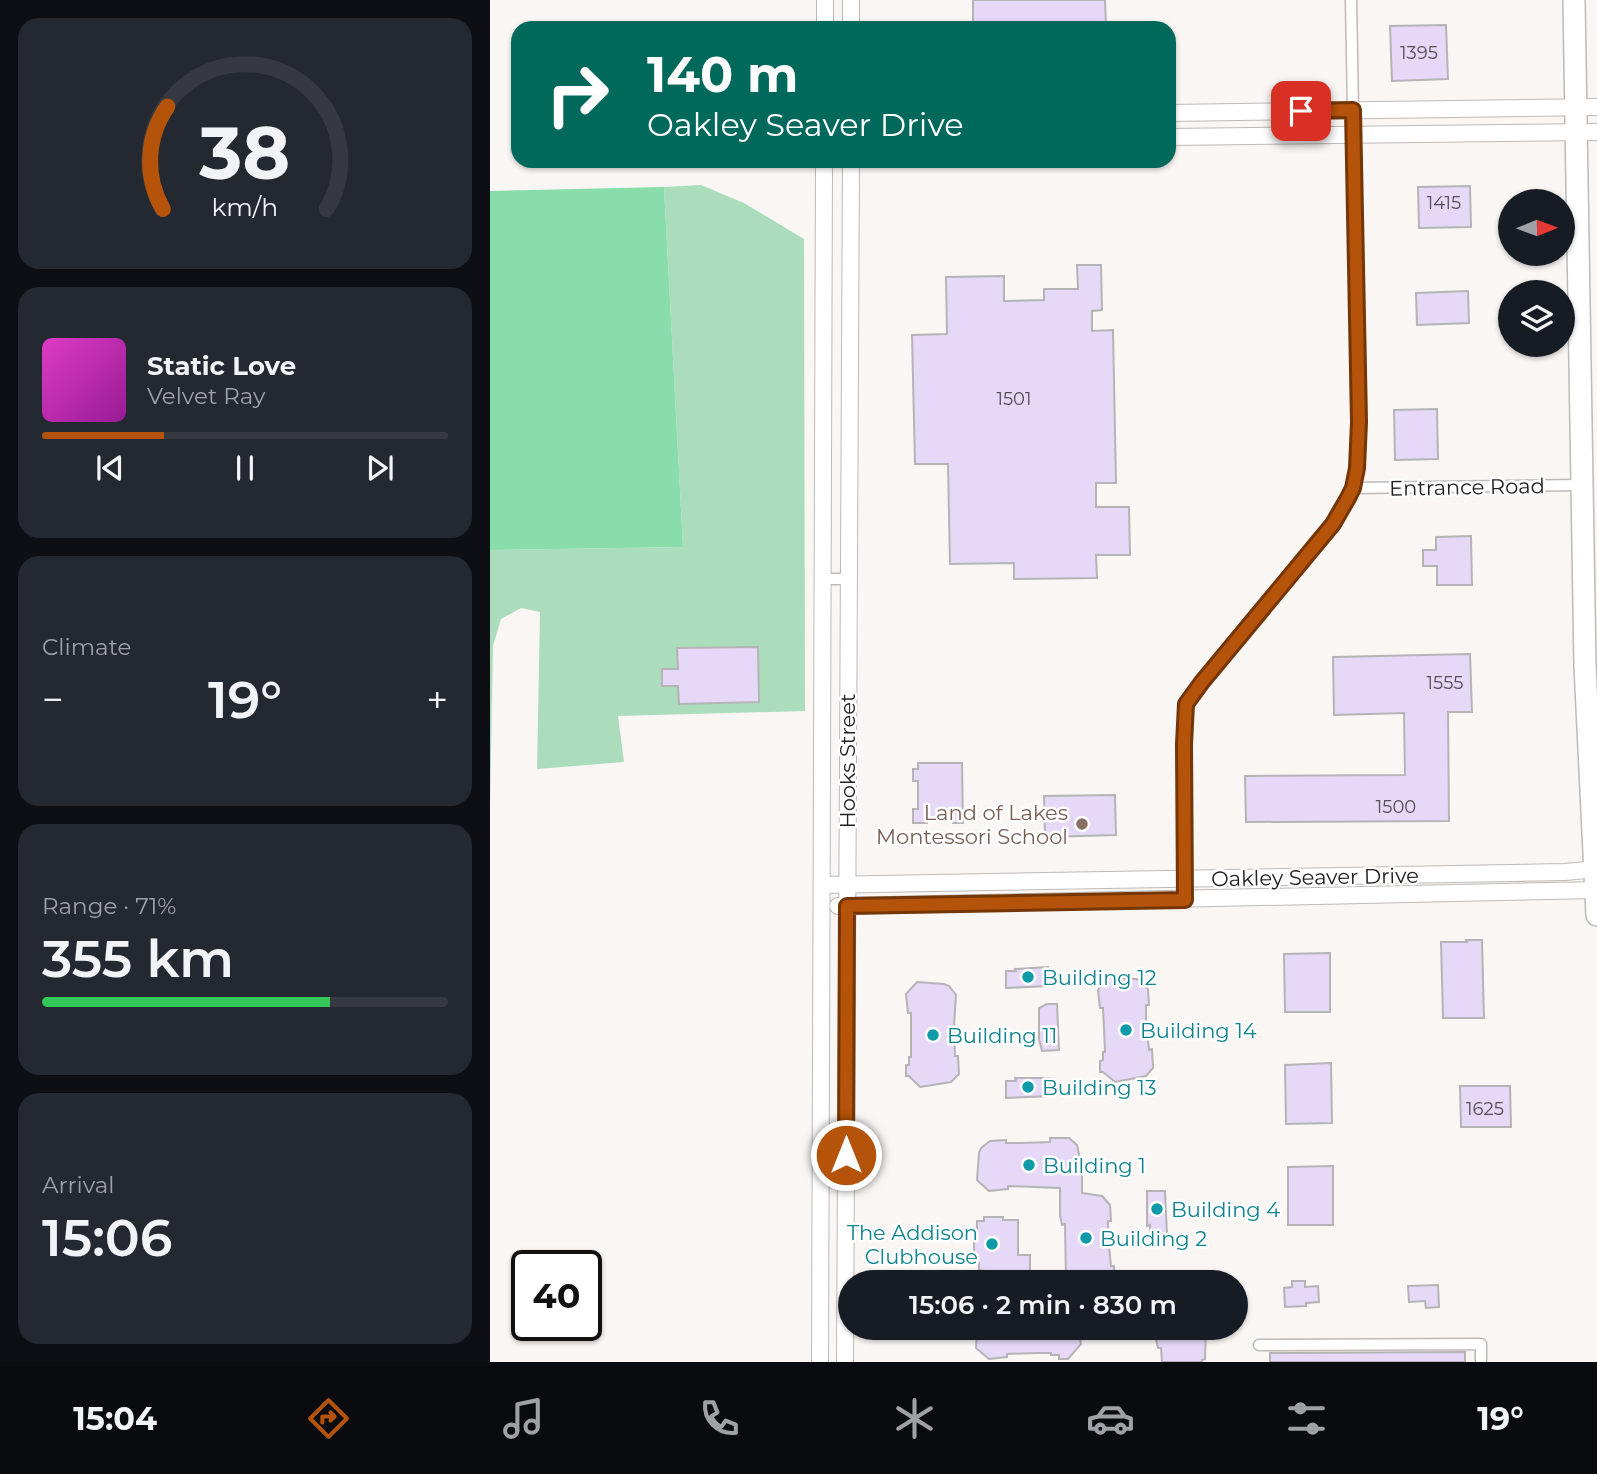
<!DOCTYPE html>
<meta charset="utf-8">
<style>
body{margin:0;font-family:Montserrat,sans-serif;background:#242831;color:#f1f3f6;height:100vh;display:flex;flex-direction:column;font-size:26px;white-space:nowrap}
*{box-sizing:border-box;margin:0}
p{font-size:23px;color:#9ea1a6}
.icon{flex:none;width:38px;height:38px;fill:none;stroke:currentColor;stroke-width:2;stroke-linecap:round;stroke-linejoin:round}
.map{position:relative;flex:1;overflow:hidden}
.details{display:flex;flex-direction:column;gap:18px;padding:18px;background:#0d0f14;width:490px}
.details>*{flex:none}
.top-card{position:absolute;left:21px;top:21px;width:665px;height:147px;border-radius:21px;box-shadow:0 2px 5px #0004;background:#00695c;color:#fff;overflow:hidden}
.needle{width:46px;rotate:89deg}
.tools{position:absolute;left:1008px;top:189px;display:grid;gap:14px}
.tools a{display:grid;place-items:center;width:77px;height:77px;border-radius:50%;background:#171b24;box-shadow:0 2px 5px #0004;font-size:35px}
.speed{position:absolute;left:21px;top:1250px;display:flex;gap:14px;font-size:35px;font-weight:700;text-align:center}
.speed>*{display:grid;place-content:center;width:91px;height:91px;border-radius:50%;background:#171b24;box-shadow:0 2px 5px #0004;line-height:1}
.speed .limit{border:4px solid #111;border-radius:10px;background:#fff;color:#111}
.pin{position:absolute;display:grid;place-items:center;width:60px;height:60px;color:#fff;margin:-30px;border-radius:14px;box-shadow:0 4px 10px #0006}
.me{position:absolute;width:77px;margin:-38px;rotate:0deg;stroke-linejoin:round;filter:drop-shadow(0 0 5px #0008)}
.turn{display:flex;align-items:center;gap:24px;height:147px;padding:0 21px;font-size:32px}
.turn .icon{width:91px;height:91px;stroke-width:2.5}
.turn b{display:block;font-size:49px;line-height:60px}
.big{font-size:52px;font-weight:600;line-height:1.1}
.details .tile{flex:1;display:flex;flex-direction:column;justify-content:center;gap:10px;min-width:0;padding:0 24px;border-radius:21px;background:#242831}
.details .dial{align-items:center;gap:0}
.dial svg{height:182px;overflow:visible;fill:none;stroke:#363941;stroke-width:7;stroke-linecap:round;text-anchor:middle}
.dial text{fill:#f1f3f6;stroke:none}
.song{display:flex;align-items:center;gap:21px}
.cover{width:84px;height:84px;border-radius:10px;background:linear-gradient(135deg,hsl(310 70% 55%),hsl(300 70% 35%))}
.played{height:7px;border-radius:4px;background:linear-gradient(90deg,#b45309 30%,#363941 30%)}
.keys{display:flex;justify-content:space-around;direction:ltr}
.heat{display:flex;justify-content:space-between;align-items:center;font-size:38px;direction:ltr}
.charge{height:10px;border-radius:5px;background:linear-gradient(90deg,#34c759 71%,#363941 0)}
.trip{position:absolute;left:348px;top:1270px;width:410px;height:70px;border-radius:35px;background:#171b24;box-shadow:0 2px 5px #0004;font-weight:600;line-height:70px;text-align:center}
.menu{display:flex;height:112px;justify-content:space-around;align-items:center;background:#090b0e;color:#9ea1a6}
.menu .icon{width:49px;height:49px}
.menu .current{color:#b45309}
.menu b{font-size:32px;color:#f1f3f6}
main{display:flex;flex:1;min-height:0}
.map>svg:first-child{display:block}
</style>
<main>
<section class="details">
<div class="tile dial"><svg viewBox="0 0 100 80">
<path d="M14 69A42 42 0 1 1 86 69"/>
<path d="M14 69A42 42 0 0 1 16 24" stroke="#b45309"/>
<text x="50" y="56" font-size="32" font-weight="700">38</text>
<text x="50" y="72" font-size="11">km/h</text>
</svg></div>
<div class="tile">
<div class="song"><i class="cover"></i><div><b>Static Love</b><p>Velvet Ray</p></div></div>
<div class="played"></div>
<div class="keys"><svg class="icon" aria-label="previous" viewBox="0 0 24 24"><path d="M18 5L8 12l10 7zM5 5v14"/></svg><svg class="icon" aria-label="pause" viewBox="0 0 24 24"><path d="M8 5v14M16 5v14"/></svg><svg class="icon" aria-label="next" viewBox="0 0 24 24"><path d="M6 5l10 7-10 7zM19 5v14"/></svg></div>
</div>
<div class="tile"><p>Climate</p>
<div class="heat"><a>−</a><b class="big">19°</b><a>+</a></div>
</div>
<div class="tile"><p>Range · 71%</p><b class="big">355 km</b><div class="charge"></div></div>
<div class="tile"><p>Arrival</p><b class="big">15:06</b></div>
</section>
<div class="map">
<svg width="1107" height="1362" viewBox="0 0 1107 1362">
<rect width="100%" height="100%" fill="#f9f6f4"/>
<!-- green -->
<path fill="#abddbd" d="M211,185L254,203L314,239L315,711L128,716L134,762L47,769L50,612L31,608L11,619L3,646L0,807V550L193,547L174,187Z"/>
<!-- forest -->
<path fill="#8da" d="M174,187L193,547L0,550V191Z"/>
<!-- building -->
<path fill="#e6d9f8" stroke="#b5b3b6" stroke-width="2" d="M483,0H615L616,25H608V28H483Z
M956,25L958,79L902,81L900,26Z
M980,186L981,227L929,228L928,187Z
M587,265H611L612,310L602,311V331L623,330L626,483H606V507H639L640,555H606L607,578L524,579V563L460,564L458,464H425L422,335L457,334L456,277L514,276V301L554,300V289H588Z
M978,291L979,323L927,325L926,293Z
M947,409L948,459L905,460L904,410Z
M981,536L982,585H947V566H933V550H946V537Z
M268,647L269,702L189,704L188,686H172V669H188L187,648Z
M980,654L982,712H958L959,821L756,822L755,776L915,775L914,713L844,715L843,657Z
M428,763H472L473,823H463V818H437V823H423V809H428V781H423V769H428Z
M625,795L626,835L555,837L554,796Z
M976,940H992L994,1018H953L951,942H977Z
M840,953V1012H795L794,954Z
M558,967L560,986L516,988V971H526L525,969Z
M618,977L645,979L650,980L658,989L659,1005H656V1020L659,1050L662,1049L663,1068L656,1076L625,1082L613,1072H610V1061L613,1060V1052H615L614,1028L613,1008H610L608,990Z
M427,982L454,984L459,986L466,995L464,1026L465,1056H468L469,1074L461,1082L430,1087L419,1076H416V1065H419V1057H421V1013H418L416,994Z
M557,1004H567L569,1050L552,1051L549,1039V1008Z
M841,1063L842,1123L796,1124L795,1065Z
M525,1078H560V1096L516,1098V1081H526Z
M970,1086H1020L1021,1127H971Z
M560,1138H579L587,1145L592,1168V1193L612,1196L620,1205L621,1221H618V1236L621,1266H624L625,1283H576L575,1224L572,1225L570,1215V1188L518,1186V1189L499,1191L487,1180L489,1153L491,1148L500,1141L516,1140V1143H531L560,1142Z
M843,1166V1225H798V1167Z
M657,1191H675L677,1235H660V1225L657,1226Z
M494,1217H513V1220H528V1255H540V1272H551L552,1283H499V1280H496V1271L489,1270V1263L484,1264V1233H487V1221H494Z
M802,1281H815V1287L828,1286L829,1302L816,1303V1306L795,1307L794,1288L802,1287Z
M948,1285L949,1307L936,1308L935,1301L919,1302L918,1286Z
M489,1328H588L591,1344L578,1359H569V1355H561V1353H546L517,1354V1357L499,1359L486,1348L487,1330Z
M669,1328H716L715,1359L712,1360V1362H672L671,1348H668L666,1339V1330Z
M975,1352V1362H780V1353Z"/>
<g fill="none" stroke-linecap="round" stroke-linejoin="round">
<defs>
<path id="street" d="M863,488L1091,485
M332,579H357
M695,900L694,744L697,704L712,682L843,524L863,488L869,444L861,0
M769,1345L991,1344V1362"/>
<path id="secondary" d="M335,0V28
M361,0V28
M679,113L1107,107
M679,137L1107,132
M332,885L906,875L1075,872L1107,869
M348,906L1107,890
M330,1362L334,161
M355,1362L361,161"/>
<path id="highway" d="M1084,0L1095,666L1107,915"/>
</defs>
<!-- street casing -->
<use href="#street" stroke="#bdbab8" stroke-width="13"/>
<!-- secondary casing -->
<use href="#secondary" stroke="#bdbab8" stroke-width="18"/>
<!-- highway casing -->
<use href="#highway" stroke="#bdbab8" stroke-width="24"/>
<!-- street -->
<use href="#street" stroke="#fff" stroke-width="10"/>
<!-- secondary -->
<use href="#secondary" stroke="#fff" stroke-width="16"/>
<!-- highway -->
<use href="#highway" stroke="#fff" stroke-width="21"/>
</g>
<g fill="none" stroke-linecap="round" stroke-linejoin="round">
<defs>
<path id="route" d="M356,1155L357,906L695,900L694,744L696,704L712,682L843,524L858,498L863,488L867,468L869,422L863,110L811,111"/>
</defs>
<!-- route casing -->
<use href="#route" stroke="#753606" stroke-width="18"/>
<!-- route -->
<use href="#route" stroke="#b45309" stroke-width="12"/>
</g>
<!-- markers -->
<circle fill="#8d6e63" stroke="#fff" stroke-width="2.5" cx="592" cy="824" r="7"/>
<g fill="#0f9aa8" stroke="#fff" stroke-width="2.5">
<circle cx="538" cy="977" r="7"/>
<circle cx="636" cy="1030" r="7"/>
<circle cx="443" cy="1035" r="7"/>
<circle cx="538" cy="1087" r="7"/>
<circle cx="539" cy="1165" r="7"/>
<circle cx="667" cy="1209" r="7"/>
<circle cx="596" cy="1238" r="7"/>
<circle cx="502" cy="1244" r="7"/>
</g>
<g text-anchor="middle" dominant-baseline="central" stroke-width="5" stroke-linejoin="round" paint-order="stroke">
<!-- number labels -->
<g font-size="18" fill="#534f57">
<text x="929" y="53">1395</text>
<text x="954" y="203">1415</text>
<text x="524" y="399">1501</text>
<text x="955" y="683">1555</text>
<text x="906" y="807">1500</text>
<text x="995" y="1109">1625</text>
</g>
<!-- street labels -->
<g font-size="21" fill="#222121" stroke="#fff">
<text transform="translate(977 487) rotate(-1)">Entrance Road</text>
<text transform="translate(357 761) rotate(-90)">Hooks Street</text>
<text transform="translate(825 877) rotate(-1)">Oakley Seaver Drive</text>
</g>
<!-- education labels -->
<g font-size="21" fill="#785e54" stroke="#fff" text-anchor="end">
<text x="578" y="812">Land of Lakes<tspan x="578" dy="24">Montessori School</tspan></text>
</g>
<!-- culture labels -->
<g font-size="21" fill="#0d838f" stroke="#fff" text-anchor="start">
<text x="552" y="977">Building 12</text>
<text x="650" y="1030">Building 14</text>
<text x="457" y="1035">Building 11</text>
<text x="552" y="1087">Building 13</text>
<text x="553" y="1165">Building 1</text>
<text x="681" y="1209">Building 4</text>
<text x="488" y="1232" text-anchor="end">The Addison<tspan x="488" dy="24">Clubhouse</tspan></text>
<text x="610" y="1238">Building 2</text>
</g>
</g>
</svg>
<div class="tools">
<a><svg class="needle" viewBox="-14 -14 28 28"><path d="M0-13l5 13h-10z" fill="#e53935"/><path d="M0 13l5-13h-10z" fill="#9ea1a6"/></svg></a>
<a><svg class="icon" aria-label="layers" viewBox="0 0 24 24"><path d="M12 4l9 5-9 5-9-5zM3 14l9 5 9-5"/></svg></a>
</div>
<div class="speed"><div class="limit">40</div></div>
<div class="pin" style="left:811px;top:111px;background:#d93025"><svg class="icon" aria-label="arrive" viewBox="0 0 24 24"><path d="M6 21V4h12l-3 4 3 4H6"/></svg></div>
<svg class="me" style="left:356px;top:1155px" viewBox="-20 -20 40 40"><circle r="17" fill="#b45309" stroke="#fff" stroke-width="3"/><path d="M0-11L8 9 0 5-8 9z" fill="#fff"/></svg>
<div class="trip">15:06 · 2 min · 830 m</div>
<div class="top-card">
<div class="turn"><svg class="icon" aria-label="right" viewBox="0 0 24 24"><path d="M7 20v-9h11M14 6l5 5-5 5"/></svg><div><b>140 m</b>Oakley Seaver Drive</div></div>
</div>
</div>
</main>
<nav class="menu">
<b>15:04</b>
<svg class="icon current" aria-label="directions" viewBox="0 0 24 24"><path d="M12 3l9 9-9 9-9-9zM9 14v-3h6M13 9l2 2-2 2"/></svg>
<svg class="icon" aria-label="music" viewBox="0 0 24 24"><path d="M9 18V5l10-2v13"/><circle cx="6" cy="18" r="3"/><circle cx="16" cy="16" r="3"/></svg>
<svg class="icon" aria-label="phone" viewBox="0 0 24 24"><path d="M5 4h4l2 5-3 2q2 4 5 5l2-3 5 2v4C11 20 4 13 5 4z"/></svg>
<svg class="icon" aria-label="climate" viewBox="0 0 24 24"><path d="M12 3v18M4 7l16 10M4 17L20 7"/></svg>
<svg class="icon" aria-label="car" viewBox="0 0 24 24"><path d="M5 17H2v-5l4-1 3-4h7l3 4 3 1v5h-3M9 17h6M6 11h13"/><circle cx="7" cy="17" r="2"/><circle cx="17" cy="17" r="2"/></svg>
<svg class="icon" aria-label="filters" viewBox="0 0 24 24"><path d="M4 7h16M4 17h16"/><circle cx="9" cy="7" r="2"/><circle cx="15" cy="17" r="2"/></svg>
<b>19°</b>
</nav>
